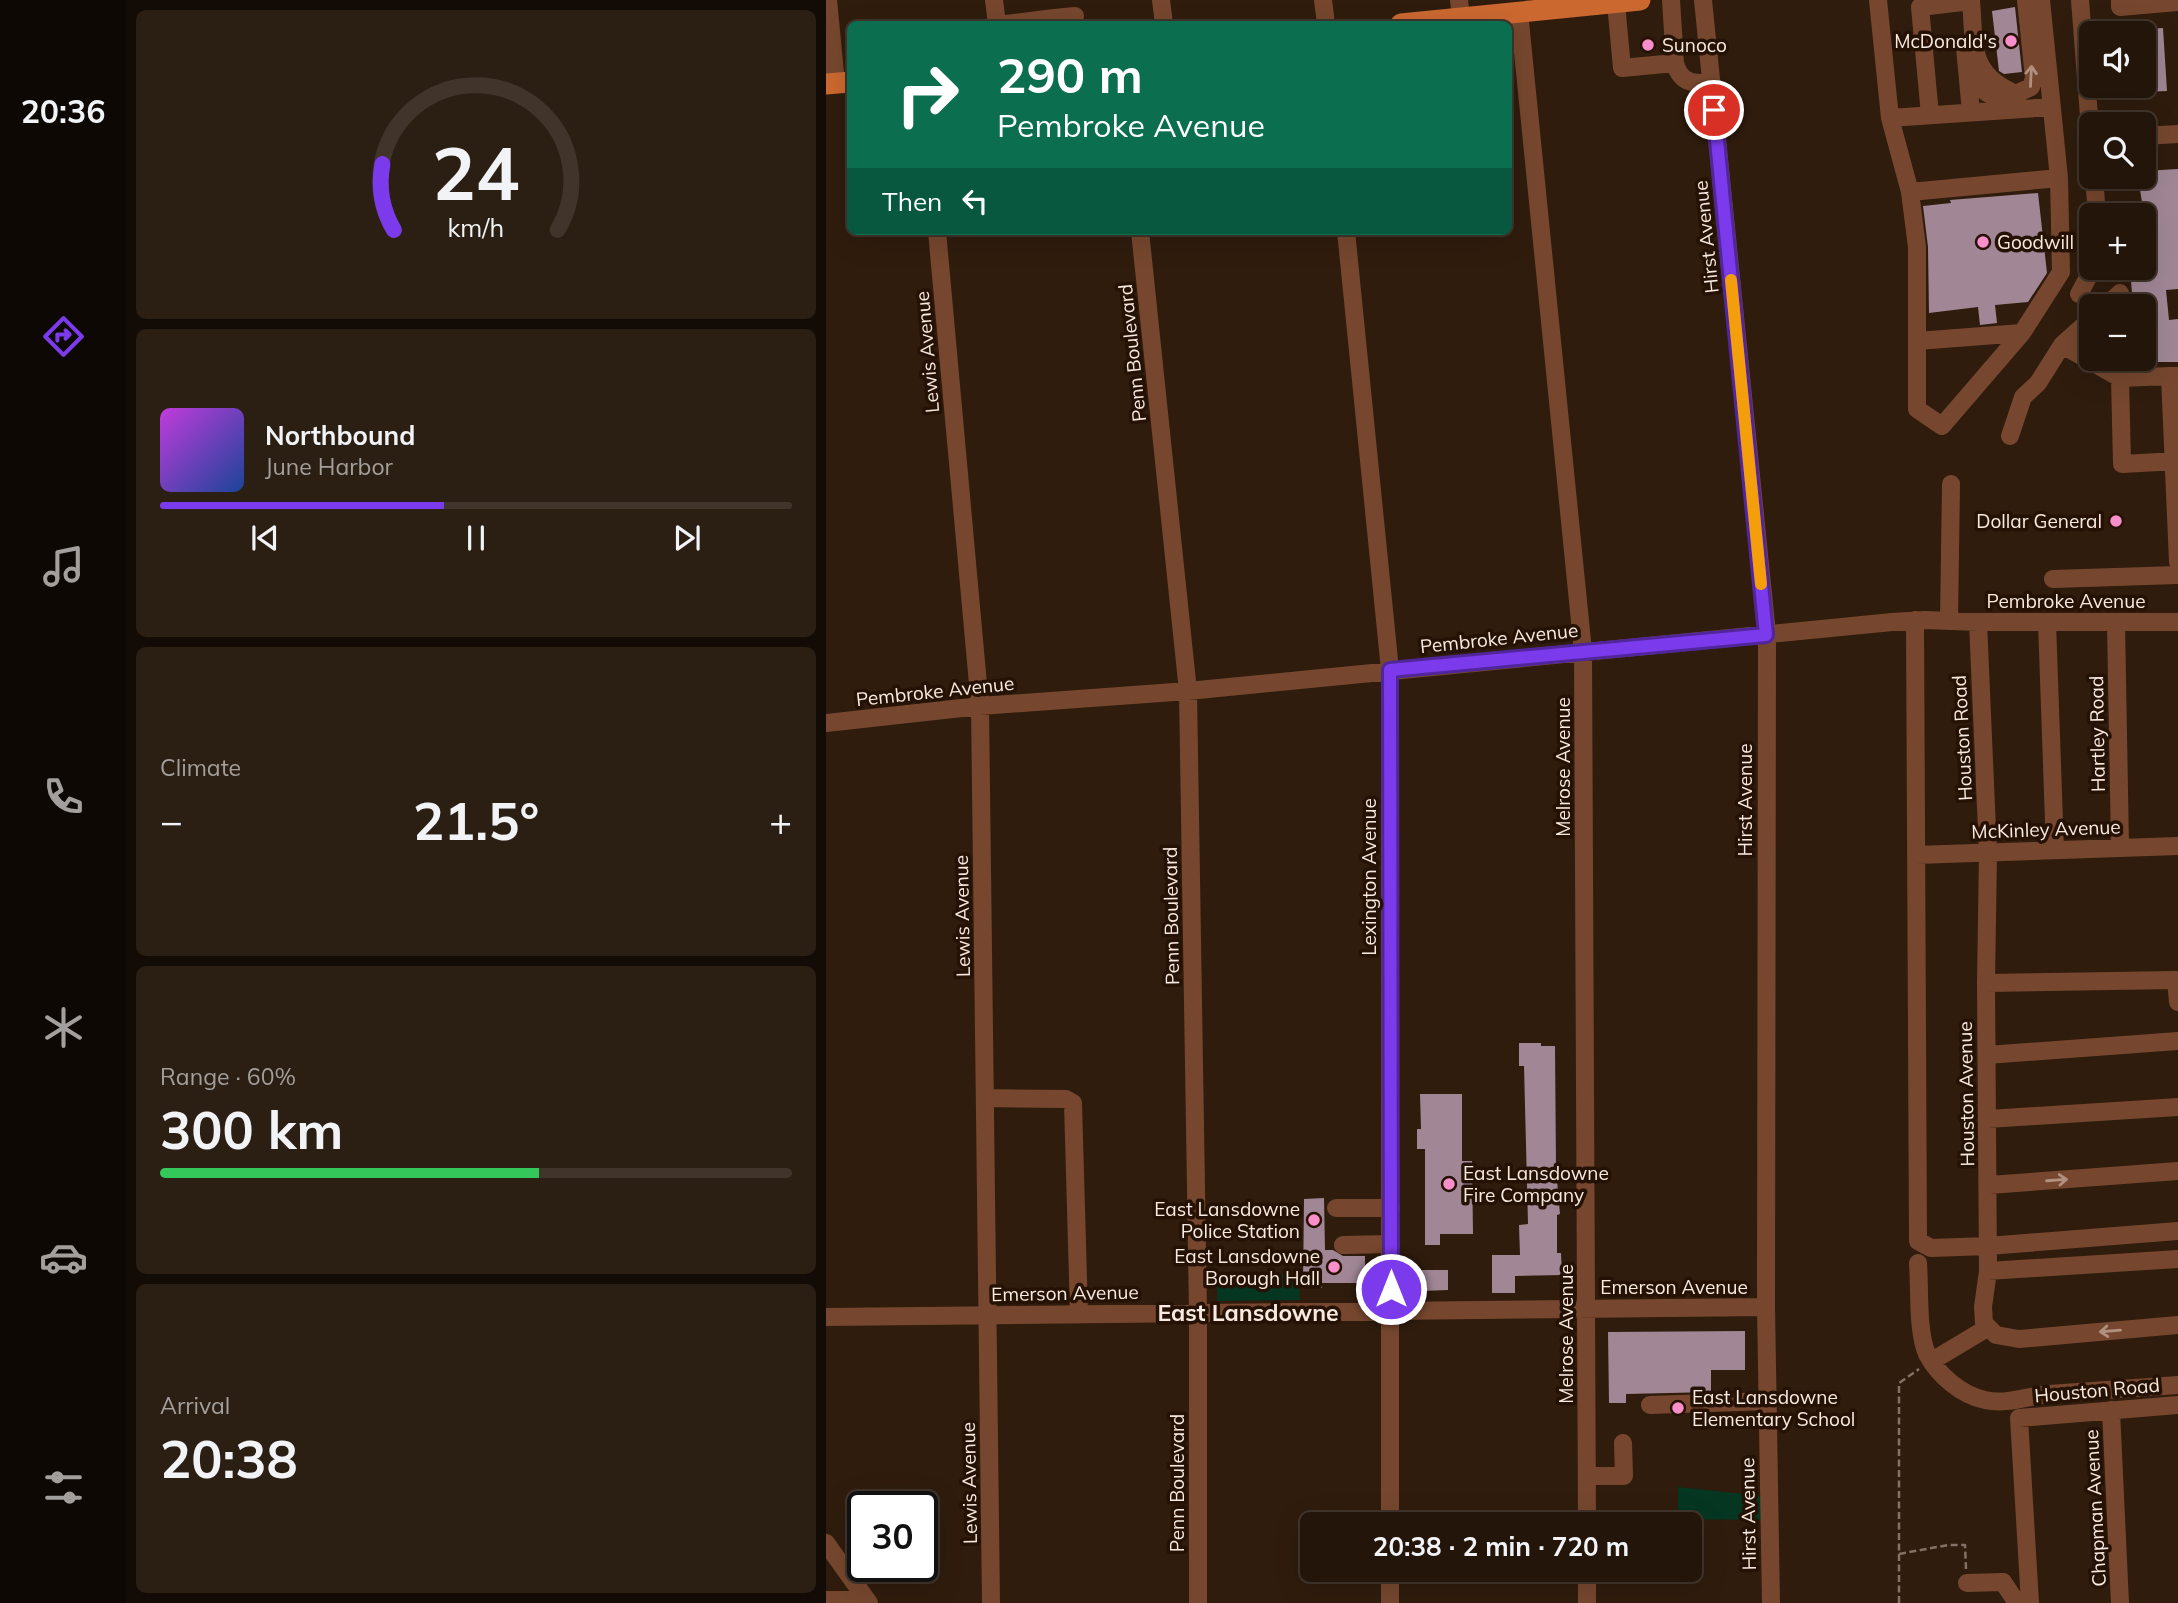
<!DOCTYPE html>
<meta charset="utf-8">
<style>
body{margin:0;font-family:Mulish,sans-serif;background:#2b1e13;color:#f1f3f6;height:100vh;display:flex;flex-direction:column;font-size:26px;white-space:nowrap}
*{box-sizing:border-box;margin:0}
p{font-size:23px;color:#a39f9c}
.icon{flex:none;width:38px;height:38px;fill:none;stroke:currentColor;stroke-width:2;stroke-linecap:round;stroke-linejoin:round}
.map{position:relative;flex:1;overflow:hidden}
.sheet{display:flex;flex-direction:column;gap:10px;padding:10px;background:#130c06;width:700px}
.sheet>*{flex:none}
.hud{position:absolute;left:21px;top:21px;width:665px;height:214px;border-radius:10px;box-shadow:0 7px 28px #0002,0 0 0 2px #40342b;background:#0b6e4f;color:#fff;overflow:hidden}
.tools{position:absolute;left:1253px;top:21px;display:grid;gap:14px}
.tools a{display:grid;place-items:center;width:77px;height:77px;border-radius:10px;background:#23150a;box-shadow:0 7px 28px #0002,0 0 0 2px #40342b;font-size:35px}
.speed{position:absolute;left:21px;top:1491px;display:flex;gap:14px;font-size:35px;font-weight:700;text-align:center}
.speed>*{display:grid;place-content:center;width:91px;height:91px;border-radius:50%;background:#23150a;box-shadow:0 7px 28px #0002,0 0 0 2px #40342b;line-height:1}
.speed .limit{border:4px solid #111;border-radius:10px;background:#fff;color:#111}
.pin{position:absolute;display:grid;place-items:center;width:60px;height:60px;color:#fff;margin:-30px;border:4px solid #fff;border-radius:50%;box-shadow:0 2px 7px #0007}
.me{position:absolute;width:77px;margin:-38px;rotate:0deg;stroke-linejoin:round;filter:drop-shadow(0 0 5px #0008)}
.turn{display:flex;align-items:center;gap:24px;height:147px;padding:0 35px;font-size:32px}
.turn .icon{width:91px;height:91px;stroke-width:2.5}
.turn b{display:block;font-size:49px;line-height:60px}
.then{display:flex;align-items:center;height:66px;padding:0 35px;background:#0003;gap:14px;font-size:26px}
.big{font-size:52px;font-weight:700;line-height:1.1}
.sheet .tile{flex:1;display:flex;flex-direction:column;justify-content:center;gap:10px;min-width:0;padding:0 24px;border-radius:10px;background:#2b1e13}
.sheet .dial{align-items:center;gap:0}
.dial svg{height:182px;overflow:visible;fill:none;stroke:#40342b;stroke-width:7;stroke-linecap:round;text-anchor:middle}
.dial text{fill:#f1f3f6;stroke:none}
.song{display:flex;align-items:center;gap:21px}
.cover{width:84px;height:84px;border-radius:10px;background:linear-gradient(135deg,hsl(290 70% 55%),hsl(220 70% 35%))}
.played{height:7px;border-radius:4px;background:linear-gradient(90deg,#7c3aed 45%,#40342b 45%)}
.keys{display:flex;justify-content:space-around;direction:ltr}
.heat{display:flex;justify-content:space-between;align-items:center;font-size:38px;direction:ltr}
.charge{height:10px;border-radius:5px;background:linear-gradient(90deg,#34c759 60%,#40342b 0)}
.trip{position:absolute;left:474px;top:1512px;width:402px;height:70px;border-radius:10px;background:#23150a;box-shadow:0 7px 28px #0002,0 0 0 2px #40342b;font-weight:700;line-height:70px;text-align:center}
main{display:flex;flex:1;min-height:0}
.tabs{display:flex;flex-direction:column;width:126px;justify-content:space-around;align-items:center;background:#0e0804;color:#a39f9c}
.tabs .icon{width:49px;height:49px}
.tabs .on{color:#7c3aed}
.tabs b{font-size:32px;color:#f1f3f6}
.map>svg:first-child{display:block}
</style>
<main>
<nav class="tabs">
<b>20:36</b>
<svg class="icon on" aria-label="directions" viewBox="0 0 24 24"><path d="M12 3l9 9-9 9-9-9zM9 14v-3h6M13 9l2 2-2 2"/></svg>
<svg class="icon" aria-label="music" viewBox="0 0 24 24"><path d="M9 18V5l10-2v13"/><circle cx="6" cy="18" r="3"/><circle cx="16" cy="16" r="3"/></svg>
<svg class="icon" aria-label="phone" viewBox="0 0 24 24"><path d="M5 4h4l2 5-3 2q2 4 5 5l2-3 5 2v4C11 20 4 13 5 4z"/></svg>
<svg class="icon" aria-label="climate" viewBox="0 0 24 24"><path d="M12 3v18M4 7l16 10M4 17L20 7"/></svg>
<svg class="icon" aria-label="car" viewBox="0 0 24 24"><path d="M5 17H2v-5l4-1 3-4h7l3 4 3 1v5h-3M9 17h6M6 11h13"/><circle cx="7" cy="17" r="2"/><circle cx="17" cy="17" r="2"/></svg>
<svg class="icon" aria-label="filters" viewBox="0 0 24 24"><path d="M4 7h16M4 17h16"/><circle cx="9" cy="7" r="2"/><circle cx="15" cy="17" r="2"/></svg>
</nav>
<section class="sheet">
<div class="tile dial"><svg viewBox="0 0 100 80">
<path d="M14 69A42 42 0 1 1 86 69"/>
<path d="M14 69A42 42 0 0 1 9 40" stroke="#7c3aed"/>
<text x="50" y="56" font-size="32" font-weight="700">24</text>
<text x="50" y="72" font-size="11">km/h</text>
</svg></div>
<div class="tile">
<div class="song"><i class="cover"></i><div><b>Northbound</b><p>June Harbor</p></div></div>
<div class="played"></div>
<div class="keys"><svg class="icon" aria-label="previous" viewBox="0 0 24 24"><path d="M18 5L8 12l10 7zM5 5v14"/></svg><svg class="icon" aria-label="pause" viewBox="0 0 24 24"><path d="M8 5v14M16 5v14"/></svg><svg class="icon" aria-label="next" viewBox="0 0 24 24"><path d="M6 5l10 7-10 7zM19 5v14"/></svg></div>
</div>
<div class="tile"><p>Climate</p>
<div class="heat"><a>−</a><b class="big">21.5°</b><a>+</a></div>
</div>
<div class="tile"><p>Range · 60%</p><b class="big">300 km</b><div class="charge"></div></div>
<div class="tile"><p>Arrival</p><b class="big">20:38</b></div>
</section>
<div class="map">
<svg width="1352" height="1603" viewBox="0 0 1352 1603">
<rect width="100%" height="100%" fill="#2f1c0d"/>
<!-- green -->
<path fill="#043621" d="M442,1274H473L474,1300L391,1301V1277H441Z
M852,1487L938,1496V1520L852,1519Z"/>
<!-- building -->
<path fill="#a18796" d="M1189,7L1196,72L1178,74L1173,71L1166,11Z
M1337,28L1341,91L1318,92V29Z
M1352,169V289L1340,290L1343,320L1352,319V362H1318V306H1307L1304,268H1318V215L1312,177H1318V171Z
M1212,193L1221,273L1202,302L1169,305L1171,323L1154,325L1152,307L1103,313L1102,247L1097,206L1125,203L1124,200Z
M693,1043H715V1046H729L730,1169L734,1214L731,1215V1253H735L736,1275L689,1276V1293H666V1255H694L693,1225L702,1224L698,1066H693Z
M594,1094H636V1161H646L647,1234H614V1245H599V1149H591V1129H595Z
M498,1198L499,1250H507L517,1256H539V1283H496V1288H477L478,1199Z
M595,1270H622V1290L596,1291Z
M919,1331V1370H885V1392L800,1394V1403H783L782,1332Z"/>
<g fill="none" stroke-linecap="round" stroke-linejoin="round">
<!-- path -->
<path stroke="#827164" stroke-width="2.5" stroke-dasharray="7 3.5" stroke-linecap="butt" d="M1073,1554L1122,1545H1139L1140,1569
M1073,1603V1383L1093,1369"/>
<!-- minor -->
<path stroke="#76472e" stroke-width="18" d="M2,0L10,83
M168,0L171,24
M335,0L338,24
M497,0L500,24
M633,0L635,18
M877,0L941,634L940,1307L945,1603
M1052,0L1064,118L1084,192L1233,178L1215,0
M1254,0L1265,142
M1294,0V7L1352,2
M1145,1C1149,45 1142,74 1190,94L1205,87L1208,78L1200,0
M790,3L796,68L849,63L845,0
M693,12L757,651L761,1524
M228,18L249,16
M180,24L228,18L229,24
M1139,48L1145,112
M849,63C854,83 867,84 886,83
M1151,64C1155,96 1159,98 1190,94
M1104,115L1094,7L1136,2
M1064,118L1225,107
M1318,136L1352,134
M1268,177L1271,215
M1084,192L1091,247V409L1116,426L1196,333L1235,272L1233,178
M111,231L154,706L165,1603
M314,231L362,691L372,1313V1603
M520,231L564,670V1524
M1253,294L1267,268
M1280,306L1294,293
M1265,319L1236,345L1294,378
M1091,341L1196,333
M1344,376L1294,378L1296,464L1352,461
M1352,376H1344L1352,562
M1184,436L1197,397L1212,383L1236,345
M1227,579L1352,575
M1089,620L1092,1241L1105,1248L1162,1246L1352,1231
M1123,621L1125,484
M1152,622L1162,853L1160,983L1162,1271L1157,1307L1158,1323L1170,1335L1193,1339L1352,1325
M1221,622L1229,850
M1290,622L1294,846
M0,723L154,706L362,691L1066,622L1099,620L1152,622H1352
M1090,855L1352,846
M1160,983L1350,980L1352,1002
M1161,1055L1352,1041
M159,1098L240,1099L247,1103L253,1314
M1162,1119L1352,1107
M1163,1185L1352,1171
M510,1208H565
M517,1245L565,1244
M1092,1263C1094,1289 1091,1331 1101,1354C1112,1375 1135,1395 1159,1400C1181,1405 1201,1396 1223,1394C1266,1391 1309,1388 1352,1385
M1162,1271L1352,1259
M0,1317L940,1307
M1106,1361L1161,1328
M824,1405L942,1401
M1285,1410L1294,1603
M761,1476H798L797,1443
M0,1543L43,1603
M761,1570V1603
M1141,1583L1177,1582L1191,1603
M0,1600H41
M564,1603V1570
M1204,1603L1193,1418L1352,1405"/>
<!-- major -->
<path stroke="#cb6830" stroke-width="21" d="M575,24L814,0
M0,84L24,82"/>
</g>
<!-- one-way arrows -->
<defs><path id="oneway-shaft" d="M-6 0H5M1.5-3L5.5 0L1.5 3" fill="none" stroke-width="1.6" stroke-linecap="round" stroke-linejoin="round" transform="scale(1.75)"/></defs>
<g stroke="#b0907f">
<use href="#oneway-shaft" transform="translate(1205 76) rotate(-87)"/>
<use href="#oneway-shaft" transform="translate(1231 1180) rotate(-4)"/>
<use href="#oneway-shaft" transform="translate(1284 1331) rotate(175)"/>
</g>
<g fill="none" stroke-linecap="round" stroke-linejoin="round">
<defs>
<path id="route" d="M565,1289L564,670L940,635L888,110"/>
</defs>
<!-- route casing -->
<use href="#route" stroke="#51269a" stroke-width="18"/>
<!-- route -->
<use href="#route" stroke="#7c3aed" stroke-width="12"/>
<!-- slow -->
<path stroke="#f59e0b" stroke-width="12" d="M905,280L935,584"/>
</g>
<!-- markers -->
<g fill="#f98fca" stroke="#251205" stroke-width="2.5">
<circle cx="1185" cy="41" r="7"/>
<circle cx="822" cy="45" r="7"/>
<circle cx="1157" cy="242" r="7"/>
<circle cx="1290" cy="521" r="7"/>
<circle cx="623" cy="1184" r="7"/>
<circle cx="488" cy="1220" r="7"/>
<circle cx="508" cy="1267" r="7"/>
<circle cx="852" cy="1408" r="7"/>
</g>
<g text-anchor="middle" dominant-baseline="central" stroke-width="7" stroke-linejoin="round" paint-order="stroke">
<!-- poi labels -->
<g font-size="19" fill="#f8eae1" stroke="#251205" text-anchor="end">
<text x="1171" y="41">McDonald's</text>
<text x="836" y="45" text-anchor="start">Sunoco</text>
<text x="1171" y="242" text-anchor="start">Goodwill</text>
<text x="1276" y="521">Dollar General</text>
<text x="637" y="1173" text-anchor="start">East Lansdowne<tspan x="637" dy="22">Fire Company</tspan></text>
<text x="474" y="1209">East Lansdowne<tspan x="474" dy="22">Police Station</tspan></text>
<text x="494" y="1256">East Lansdowne<tspan x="494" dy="22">Borough Hall</tspan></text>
<text x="866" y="1397" text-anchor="start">East Lansdowne<tspan x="866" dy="22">Elementary School</tspan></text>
</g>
<!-- street labels -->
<g font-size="19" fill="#f8eae1" stroke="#251205">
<text transform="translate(880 237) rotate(-96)">Hirst Avenue</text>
<text transform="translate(101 352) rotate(-95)">Lewis Avenue</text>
<text transform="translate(306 353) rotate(-96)">Penn Boulevard</text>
<text x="1240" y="601">Pembroke Avenue</text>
<text transform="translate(673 638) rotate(-6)">Pembroke Avenue</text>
<text transform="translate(109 691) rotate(-6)">Pembroke Avenue</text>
<text transform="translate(1271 734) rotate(-91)">Hartley Road</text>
<text transform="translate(1136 738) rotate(-93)">Houston Road</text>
<text transform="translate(737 767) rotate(-90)">Melrose Avenue</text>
<text transform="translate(919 800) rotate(-90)">Hirst Avenue</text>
<text transform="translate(1220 829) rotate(-2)">McKinley Avenue</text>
<text transform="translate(543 877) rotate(-90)">Lexington Avenue</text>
<text transform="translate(136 916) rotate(-91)">Lewis Avenue</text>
<text transform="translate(345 916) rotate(-91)">Penn Boulevard</text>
<text transform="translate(1140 1094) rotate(-91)">Houston Avenue</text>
<text x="848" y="1287">Emerson Avenue</text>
<text transform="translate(239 1293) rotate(-1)">Emerson Avenue</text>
<text transform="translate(740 1334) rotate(-90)">Melrose Avenue</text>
<text transform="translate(1271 1390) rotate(-5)">Houston Road</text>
<text transform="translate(143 1483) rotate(-91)">Lewis Avenue</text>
<text transform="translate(351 1483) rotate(-90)">Penn Boulevard</text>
<text transform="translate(1269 1508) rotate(-93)">Chapman Avenue</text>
<text transform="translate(922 1514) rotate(-91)">Hirst Avenue</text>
</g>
<!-- quarter labels -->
<g font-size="23" font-weight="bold" fill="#f8eae1" stroke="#251205">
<text x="422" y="1312">East Lansdowne</text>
</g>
</g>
</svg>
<div class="tools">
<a><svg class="icon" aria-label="sound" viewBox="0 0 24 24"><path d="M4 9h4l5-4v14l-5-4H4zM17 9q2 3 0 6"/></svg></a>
<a><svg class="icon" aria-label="search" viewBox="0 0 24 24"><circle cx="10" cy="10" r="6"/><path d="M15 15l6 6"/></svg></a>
<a>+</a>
<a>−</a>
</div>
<div class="speed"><div class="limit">30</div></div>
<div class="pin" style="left:888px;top:110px;background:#d93025"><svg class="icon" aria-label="arrive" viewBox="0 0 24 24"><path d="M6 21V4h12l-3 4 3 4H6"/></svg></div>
<svg class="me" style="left:565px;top:1289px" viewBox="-20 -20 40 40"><circle r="17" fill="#7c3aed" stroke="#fff" stroke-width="3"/><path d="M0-11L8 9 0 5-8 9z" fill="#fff"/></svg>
<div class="trip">20:38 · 2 min · 720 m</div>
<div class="hud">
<div class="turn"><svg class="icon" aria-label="right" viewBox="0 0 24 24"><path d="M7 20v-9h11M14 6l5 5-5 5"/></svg><div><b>290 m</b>Pembroke Avenue</div></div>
<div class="then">Then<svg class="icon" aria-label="left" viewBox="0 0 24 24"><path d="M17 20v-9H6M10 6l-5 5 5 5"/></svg></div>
</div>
</div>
</main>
